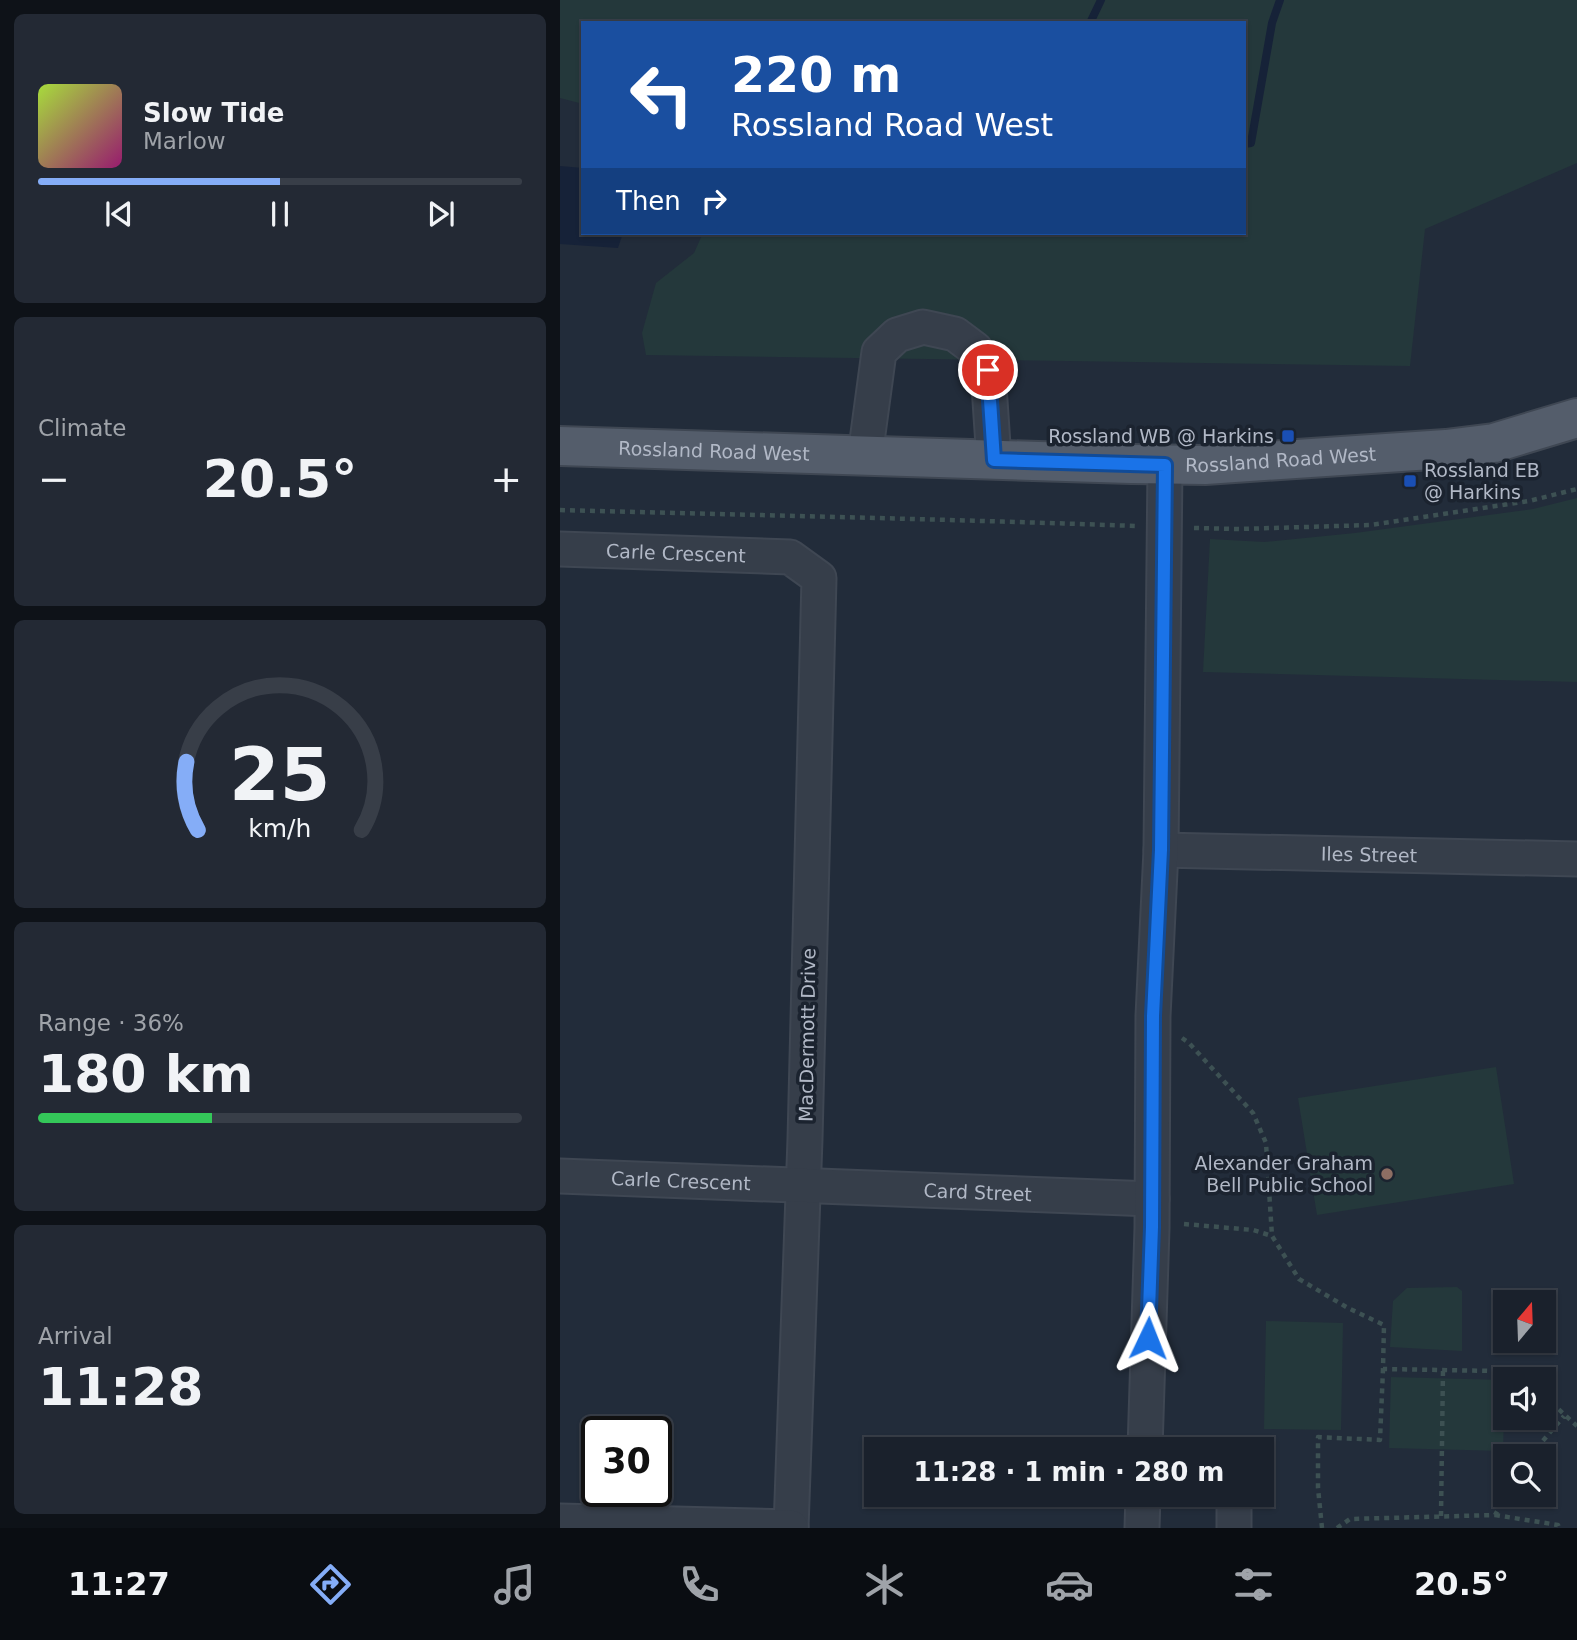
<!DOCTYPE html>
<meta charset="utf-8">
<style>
body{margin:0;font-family:"DejaVu Sans",sans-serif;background:#232934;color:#f1f3f6;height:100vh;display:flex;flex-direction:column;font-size:26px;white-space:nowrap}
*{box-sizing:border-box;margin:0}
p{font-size:23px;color:#9fa3a9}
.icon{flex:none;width:38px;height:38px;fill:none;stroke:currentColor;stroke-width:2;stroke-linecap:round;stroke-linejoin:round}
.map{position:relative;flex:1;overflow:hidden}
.drawer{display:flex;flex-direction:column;gap:14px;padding:14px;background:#0e1218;width:560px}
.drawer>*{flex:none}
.hud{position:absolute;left:21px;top:21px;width:665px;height:214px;border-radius:0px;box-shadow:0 2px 5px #0004,0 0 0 2px #383e48;background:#1a4fa0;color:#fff;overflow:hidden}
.needle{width:46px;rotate:19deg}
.buttons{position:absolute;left:933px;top:1290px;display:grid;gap:14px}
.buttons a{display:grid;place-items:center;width:63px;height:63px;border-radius:0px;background:#1a212c;box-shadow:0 2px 5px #0004,0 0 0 2px #383e48;font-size:35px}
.speed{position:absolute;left:21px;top:1416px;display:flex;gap:14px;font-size:35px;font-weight:700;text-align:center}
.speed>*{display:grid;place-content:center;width:91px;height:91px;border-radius:50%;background:#1a212c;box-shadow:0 2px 5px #0004,0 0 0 2px #383e48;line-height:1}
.speed .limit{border:4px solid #111;border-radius:10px;background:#fff;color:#111}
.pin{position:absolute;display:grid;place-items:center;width:60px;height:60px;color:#fff;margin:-30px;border:4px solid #fff;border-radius:50%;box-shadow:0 2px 7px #0007}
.me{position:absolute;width:77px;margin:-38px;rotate:2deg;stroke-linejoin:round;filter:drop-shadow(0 0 5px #0008)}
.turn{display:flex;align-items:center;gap:24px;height:147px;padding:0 35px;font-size:32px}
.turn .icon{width:91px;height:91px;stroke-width:2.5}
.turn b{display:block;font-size:49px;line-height:60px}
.then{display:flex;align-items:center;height:66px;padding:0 35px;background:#0003;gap:14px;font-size:26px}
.big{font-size:52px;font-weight:700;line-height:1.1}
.drawer .card{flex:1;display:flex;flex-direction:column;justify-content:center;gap:10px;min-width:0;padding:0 24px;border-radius:10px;background:#232934}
.drawer .dial{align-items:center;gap:0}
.dial svg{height:182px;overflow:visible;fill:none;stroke:#383e48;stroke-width:7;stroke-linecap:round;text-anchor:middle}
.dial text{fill:#f1f3f6;stroke:none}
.song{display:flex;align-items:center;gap:21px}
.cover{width:84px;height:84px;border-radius:10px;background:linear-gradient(135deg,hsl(80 70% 55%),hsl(320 70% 35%))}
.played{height:7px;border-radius:4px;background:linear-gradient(90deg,#85adf7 50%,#383e48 50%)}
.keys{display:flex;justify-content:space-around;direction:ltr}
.heat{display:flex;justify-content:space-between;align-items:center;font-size:38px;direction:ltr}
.charge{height:10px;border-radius:5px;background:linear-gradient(90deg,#34c759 36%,#383e48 0)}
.trip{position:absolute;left:304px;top:1437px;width:410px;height:70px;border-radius:0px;background:#1a212c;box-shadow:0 2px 5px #0004,0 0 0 2px #383e48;font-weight:700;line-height:70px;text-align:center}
.tabs{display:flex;height:112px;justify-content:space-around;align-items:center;background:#0a0d12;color:#9fa3a9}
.tabs .icon{width:49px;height:49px}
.tabs .current{color:#85adf7}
.tabs b{font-size:32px;color:#f1f3f6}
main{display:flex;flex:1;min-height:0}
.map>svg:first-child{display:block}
</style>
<main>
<section class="drawer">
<div class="card">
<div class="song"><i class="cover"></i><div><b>Slow Tide</b><p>Marlow</p></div></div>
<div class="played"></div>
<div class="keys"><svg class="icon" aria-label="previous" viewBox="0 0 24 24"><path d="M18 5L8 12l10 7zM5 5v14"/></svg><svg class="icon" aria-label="pause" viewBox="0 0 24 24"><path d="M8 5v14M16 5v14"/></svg><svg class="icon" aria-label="next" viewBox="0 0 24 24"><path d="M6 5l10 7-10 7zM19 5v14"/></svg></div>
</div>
<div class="card"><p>Climate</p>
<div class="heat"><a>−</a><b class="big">20.5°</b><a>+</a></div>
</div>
<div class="card dial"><svg viewBox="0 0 100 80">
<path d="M14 69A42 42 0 1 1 86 69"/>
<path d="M14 69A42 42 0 0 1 9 39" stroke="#85adf7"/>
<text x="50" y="56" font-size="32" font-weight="700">25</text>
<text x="50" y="72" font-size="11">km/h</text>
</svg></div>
<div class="card"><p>Range · 36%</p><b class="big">180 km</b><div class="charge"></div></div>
<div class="card"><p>Arrival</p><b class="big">11:28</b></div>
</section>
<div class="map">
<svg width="1017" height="1528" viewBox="0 0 1017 1528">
<rect width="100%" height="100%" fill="#222c3a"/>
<!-- green -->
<path fill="#24383b" d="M0,0H1017V163L865,229L850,366L86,355L82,333L96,283L134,253L143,233H684V23H23V104L0,98Z
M1017,498V682L643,672L650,539L704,542L795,533L973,509Z
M936,1067L954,1184L757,1215L738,1098Z
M897,1287L902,1291V1351L830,1347L833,1301L847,1288Z
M706,1321L783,1323L781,1430L704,1429Z
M831,1377L945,1380L943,1451L829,1448Z"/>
<!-- water -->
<path fill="#162238" d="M0,166L23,168V233H63L58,248L0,244Z"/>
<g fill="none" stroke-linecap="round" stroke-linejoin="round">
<!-- stream -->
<path stroke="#162238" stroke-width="8" d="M530,23L541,0
M684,144L691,143L712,23L720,0"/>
<defs>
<g id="minor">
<path d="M305,456L319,352L337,335L363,327L395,334L415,349L428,371L434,460"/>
<path id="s1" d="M0,549L230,557L259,578L245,1139L231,1528"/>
<path id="s2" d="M601,850L1017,859"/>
<path id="s3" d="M0,1176L592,1199"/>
<path d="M585,1449L592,1228L593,1016L601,850L605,465"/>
<path d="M0,1521L231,1527"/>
<path d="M582,1528L583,1494"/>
<path d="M674,1528V1508"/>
</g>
<g id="major">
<path id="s4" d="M0,446L571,464L645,465L886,449L934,443L1017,418"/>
</g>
</defs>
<!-- minor casing -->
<use href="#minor" stroke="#3f4753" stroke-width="37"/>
<!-- major casing -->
<use href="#major" stroke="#3f4753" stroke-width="42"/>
<!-- path -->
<path stroke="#3d5153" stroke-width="4.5" stroke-dasharray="5 5" stroke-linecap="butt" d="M0,510C192,515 384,519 576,526
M634,528L679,529L811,525L969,501L1017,489
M622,1038L629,1043L693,1113L706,1143L712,1236L739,1279L788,1308L824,1325L823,1369L937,1371L960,1379
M624,1224L693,1230L712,1236
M984,1396L1017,1426
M970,1456L1004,1416
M935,1515L998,1525L999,1528
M881,1516L883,1370
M762,1528L758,1488V1437L820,1440L823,1369
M777,1528L790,1519L935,1515L947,1494"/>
<!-- minor -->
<use href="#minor" stroke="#363e4a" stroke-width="33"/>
<!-- major -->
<use href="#major" stroke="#545d6b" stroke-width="38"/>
</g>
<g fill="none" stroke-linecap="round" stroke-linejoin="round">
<defs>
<path id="route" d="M428,370L434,460L605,465L601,850L593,1016L592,1227L588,1338"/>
</defs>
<!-- route casing -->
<use href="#route" stroke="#114b97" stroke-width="18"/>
<!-- route -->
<use href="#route" stroke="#1a73e8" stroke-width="12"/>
</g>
<!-- markers -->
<g fill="#1a4fb4" stroke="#1b232f" stroke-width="2.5">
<rect x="721" y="429" width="14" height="14" rx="3.5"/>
<rect x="843" y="474" width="14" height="14" rx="3.5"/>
</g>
<circle fill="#8d6e63" stroke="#1b232f" stroke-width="2.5" cx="827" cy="1174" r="7"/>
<g text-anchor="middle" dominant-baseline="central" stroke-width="7" stroke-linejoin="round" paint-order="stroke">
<!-- poi labels -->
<g font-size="19" fill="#b1b8c6" stroke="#1b232f" text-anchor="end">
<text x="714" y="436">Rossland WB @ Harkins</text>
<text x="864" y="470" text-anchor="start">Rossland EB<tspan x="864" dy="22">@ Harkins</tspan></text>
<text x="813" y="1163">Alexander Graham<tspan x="813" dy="22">Bell Public School</tspan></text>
</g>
<!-- street labels -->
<g font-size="19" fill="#b1b8c6" stroke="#1b232f">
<text stroke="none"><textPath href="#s4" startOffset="154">Rossland Road West</textPath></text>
<text stroke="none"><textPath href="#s4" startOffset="721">Rossland Road West</textPath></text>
<text stroke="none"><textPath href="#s1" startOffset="116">Carle Crescent</textPath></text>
<text stroke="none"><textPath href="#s2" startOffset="208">Iles Street</textPath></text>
<text transform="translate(247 1035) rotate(-89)">MacDermott Drive</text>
<text stroke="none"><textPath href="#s3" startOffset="121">Carle Crescent</textPath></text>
<text stroke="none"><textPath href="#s3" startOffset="418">Card Street</textPath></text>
</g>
</g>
</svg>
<div class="buttons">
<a><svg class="needle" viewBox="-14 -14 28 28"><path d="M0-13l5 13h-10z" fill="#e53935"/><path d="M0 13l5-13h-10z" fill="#9fa3a9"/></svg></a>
<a><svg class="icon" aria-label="sound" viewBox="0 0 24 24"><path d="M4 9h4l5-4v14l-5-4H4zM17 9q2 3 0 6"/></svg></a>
<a><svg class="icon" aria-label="search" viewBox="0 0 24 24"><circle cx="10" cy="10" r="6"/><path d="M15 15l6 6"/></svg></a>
</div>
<div class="speed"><div class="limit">30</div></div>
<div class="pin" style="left:428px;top:370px;background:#d93025"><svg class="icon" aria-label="arrive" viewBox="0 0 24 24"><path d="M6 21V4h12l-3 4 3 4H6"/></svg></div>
<svg class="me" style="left:588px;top:1338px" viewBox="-20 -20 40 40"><path d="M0-17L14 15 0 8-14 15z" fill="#1a73e8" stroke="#fff" stroke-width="4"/></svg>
<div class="trip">11:28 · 1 min · 280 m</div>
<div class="hud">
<div class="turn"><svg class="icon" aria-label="left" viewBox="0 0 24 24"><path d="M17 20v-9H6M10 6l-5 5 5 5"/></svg><div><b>220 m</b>Rossland Road West</div></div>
<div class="then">Then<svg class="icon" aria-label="right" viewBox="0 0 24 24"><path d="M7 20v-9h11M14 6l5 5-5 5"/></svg></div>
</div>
</div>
</main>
<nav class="tabs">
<b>11:27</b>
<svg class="icon current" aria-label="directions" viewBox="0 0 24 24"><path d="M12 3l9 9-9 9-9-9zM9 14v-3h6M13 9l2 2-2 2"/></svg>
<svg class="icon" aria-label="music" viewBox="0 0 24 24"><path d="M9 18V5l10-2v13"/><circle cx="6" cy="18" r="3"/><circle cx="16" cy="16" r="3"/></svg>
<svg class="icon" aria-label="phone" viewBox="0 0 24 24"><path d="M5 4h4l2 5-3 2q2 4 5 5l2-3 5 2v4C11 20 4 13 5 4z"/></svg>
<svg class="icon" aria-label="climate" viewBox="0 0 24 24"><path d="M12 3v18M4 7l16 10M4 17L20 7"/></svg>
<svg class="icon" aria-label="car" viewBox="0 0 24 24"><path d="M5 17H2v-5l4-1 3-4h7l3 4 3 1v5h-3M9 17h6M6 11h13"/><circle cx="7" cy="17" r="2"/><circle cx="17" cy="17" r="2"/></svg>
<svg class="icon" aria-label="filters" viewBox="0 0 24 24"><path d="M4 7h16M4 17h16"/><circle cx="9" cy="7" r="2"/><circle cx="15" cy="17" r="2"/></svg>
<b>20.5°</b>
</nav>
